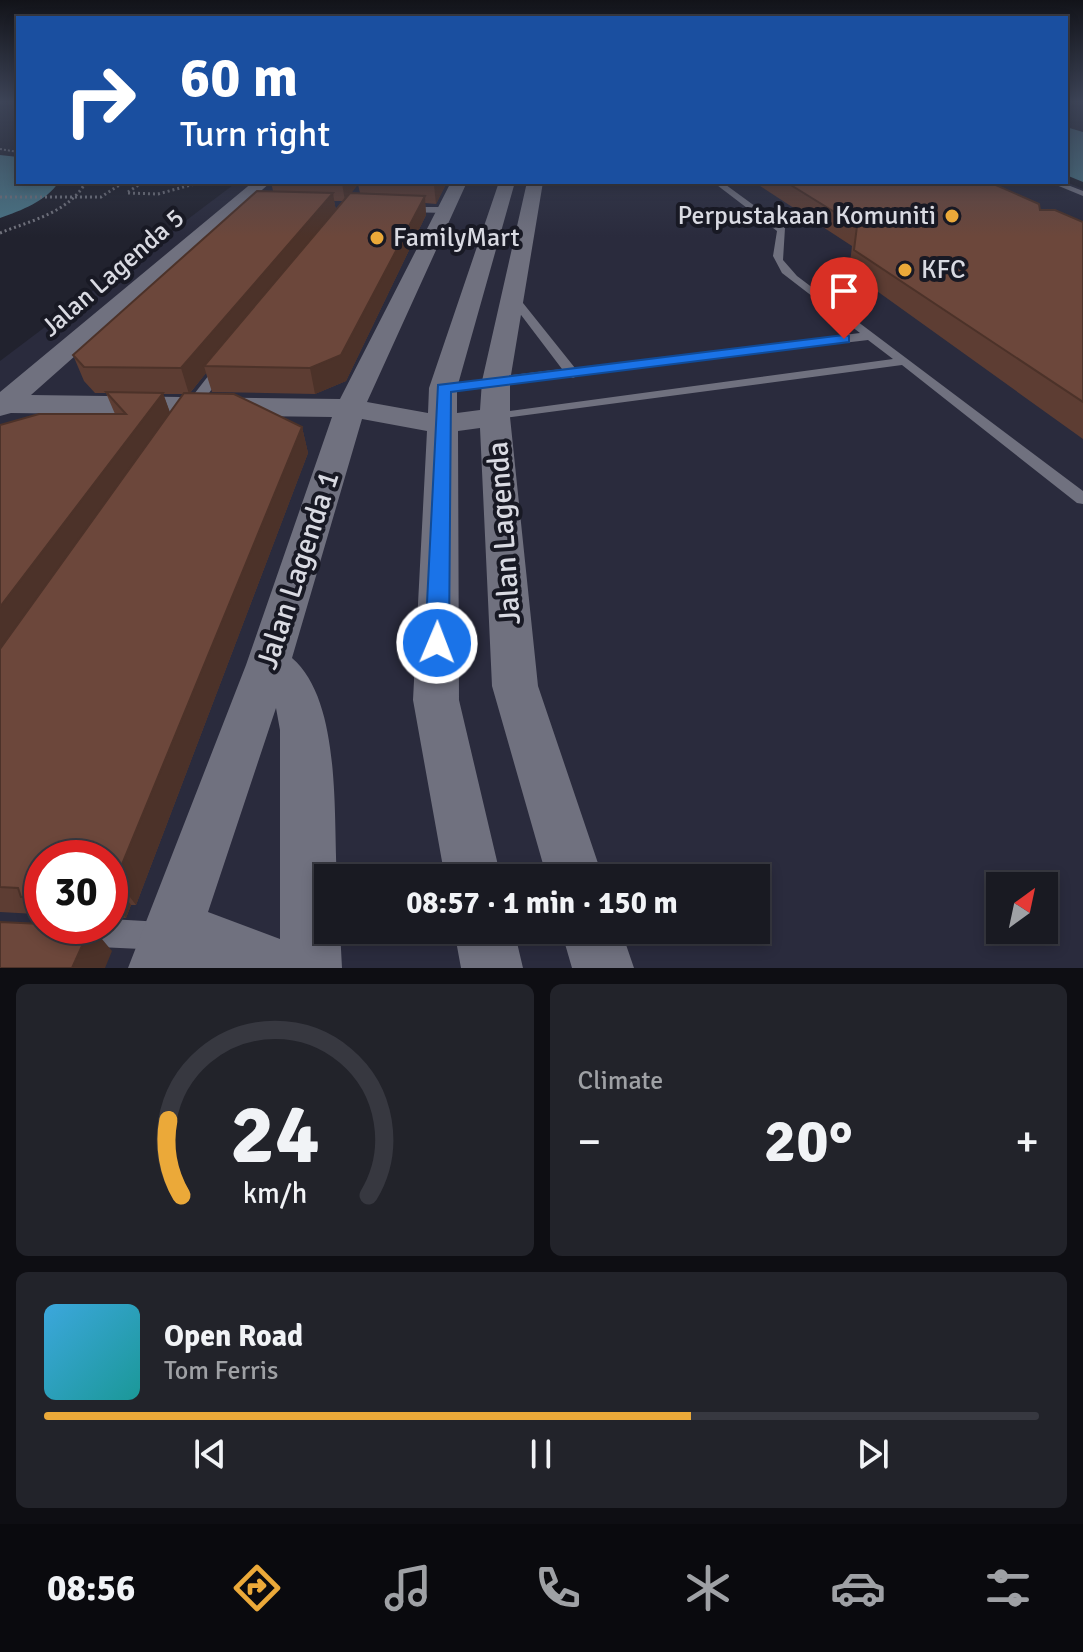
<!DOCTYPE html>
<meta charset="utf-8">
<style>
body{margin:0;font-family:Signika,sans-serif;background:#22232a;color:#f1f3f6;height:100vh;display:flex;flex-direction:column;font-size:30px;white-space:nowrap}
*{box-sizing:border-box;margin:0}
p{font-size:26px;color:#9fa1a5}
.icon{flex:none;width:44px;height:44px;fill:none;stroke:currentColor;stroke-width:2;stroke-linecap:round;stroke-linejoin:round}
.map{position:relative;height:968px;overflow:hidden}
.panel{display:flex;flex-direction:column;gap:16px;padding:16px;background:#0e0e13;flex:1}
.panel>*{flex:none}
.hud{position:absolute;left:16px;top:16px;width:1052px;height:168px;border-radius:0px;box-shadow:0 4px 12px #0003,0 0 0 2px #373840;background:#1a4fa0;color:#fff;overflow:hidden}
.needle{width:52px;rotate:33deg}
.tools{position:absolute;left:986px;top:872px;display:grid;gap:16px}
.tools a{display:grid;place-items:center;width:72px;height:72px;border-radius:0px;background:#191a22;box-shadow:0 4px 12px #0003,0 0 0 2px #373840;font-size:40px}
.speed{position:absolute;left:24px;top:840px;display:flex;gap:16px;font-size:40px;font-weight:700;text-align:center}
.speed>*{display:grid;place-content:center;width:104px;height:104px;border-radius:50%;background:#191a22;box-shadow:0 4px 12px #0003,0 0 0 2px #373840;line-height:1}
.speed .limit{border:12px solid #d22;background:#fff;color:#111}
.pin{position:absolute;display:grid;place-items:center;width:68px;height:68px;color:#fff;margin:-82px -34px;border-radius:50% 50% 50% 0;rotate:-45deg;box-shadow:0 0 8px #0007}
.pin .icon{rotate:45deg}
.me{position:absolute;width:88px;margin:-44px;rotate:1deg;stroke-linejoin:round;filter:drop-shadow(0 0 6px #0008)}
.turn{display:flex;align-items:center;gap:28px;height:168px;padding:0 32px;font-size:36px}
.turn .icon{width:104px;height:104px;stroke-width:2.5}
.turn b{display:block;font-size:56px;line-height:68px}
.big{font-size:60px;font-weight:800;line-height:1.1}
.panel .tile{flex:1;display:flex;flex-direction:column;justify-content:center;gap:12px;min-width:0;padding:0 28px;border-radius:12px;background:#22232a}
.panel .dial{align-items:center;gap:0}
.dial svg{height:208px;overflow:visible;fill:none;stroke:#373840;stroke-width:7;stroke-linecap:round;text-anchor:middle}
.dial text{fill:#f1f3f6;stroke:none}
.song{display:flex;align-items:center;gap:24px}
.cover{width:96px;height:96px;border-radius:12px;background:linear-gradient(135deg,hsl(200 70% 55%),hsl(180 70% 35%))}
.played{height:8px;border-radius:4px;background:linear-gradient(90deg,#eba939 65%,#373840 65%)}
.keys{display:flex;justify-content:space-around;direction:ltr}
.heat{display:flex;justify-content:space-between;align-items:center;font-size:44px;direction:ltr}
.panel .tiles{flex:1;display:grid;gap:16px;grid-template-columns:1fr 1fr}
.tile:last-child{grid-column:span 2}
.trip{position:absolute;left:314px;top:864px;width:456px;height:80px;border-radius:0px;background:#191a22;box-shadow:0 4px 12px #0003,0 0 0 2px #373840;font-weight:800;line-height:80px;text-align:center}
.tabs{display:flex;height:128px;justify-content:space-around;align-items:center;background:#0a0a0e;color:#9fa1a5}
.tabs .icon{width:56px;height:56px}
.tabs .selected{color:#eba939}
.tabs b{font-size:36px;color:#f1f3f6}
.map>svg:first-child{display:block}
</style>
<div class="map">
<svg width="1083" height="968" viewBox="0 0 1083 968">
<rect width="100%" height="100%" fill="#21222e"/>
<!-- built -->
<path fill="#2a2b3d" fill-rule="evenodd" d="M237,182H1066L1083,189V968H0V361ZM42,858H110V926H42ZM328,878H756V930H328ZM1000,886H1044V930H1000Z"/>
<!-- water -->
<path fill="#4a7586" d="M1066,127L1083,132V182L1066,175Z
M0,155L18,157V182H59C45,202 22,210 0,218Z"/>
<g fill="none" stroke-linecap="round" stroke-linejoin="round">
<!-- path-far1 -->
<path stroke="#73747e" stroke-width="2" stroke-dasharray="2 2" stroke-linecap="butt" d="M0,149L18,152"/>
<!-- path -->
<path stroke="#73747e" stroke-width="3" stroke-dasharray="2 3" stroke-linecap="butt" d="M128,192L143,182
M128,193L158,194L202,182
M0,197H101L124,182
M0,233C32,220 68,213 86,182"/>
<!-- lane -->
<path fill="#70717f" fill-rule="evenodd" d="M713,182H722L785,228L783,260L797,276L1083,491V504L1077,503L902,365L490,420L488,417L495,413L893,359L868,340L579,375L573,378L568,376L491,384L489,381L496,377L562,369L506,295L511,292L515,293L575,368L860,333L782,273L773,256L777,231Z
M1049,182H1060L1083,191V196Z
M401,207H446L450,210L446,213L404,212L401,211Z
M221,365L227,369L194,413H184L182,410L184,407L216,366Z
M110,919L162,922L172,926L176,936L172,946L162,950L78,946L68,942L64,932L66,926H110Z"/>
<!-- street -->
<path fill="#70717f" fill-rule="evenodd" d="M253,182H271L31,395L340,399L451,182H467L367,402L428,413L429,388L499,182H515L457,388V413L480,410L482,381L527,182H543L510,381V417L538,686L603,878H547L492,686L480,428L458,431L459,700L501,878H445L413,700L427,431L362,419L292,658C342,701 333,816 337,878H328V930H340L342,968H128L246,665L332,417L11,413L0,416V392ZM276,708L280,730V939L208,912Z
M454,930H514L523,968H461Z
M561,930H621L634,968H572Z"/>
</g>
<!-- wall -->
<path fill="#5d3d33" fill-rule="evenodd" d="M271,182H447L436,204L425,203L426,215L346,381L315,394L212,392L206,373L190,393L302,427L308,453L136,905H131L126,918L110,917V858H42V920L36,914L0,912V425L115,414L106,393H95L84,381L73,355L273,191ZM358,184L360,193H351ZM334,201H343L336,210ZM163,394H184L170,413Z
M754,182H989L1040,210L1083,222V439L849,271L852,246Z"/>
<!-- shaded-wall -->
<path fill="#4c3229" d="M342,182H360L345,201L342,183Z
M436,182H447L436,204L434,185Z
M333,193L336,212L204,366L206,373L189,394L181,368Z
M425,196L426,215L346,381L315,394L310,368Z
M163,393L172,418L0,661V607Z
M302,427L308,453L136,905L116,879Z
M112,879L131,905L126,918L110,897V882Z
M91,926L112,951L105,968H72Z"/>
<!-- building -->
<path fill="#6c473b" stroke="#4c3229" stroke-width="2" d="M359,182H436L434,185L358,183Z
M786,182H989L1039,204L1040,210H1055L1083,222V402L854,250L857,226Z
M257,191L333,193L181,368L84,367L73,355Z
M350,193L425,196L341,355L310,368L204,366Z
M106,392L163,393L0,607V425L39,414H126Z
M184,393L234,394L302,427L116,879H112L110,882V858H42V897H21L18,888L0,887V649Z
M0,922L42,924V926H91L72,968H0Z"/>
<!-- sky -->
<linearGradient id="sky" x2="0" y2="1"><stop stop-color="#121319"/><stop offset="0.43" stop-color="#3d4457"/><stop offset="1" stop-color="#3d4457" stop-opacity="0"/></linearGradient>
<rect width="1083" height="237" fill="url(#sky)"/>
<!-- route -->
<path fill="#1a73e8" stroke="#114b97" stroke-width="2" d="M844,335L849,336V342L451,392L449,643L445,649L437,652L429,649L425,643L438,385Z"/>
<!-- markers -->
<g fill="#eba939" stroke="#181924" stroke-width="3">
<circle cx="952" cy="216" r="8"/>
<circle cx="377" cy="238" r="8"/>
<circle cx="905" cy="270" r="8"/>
</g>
<g text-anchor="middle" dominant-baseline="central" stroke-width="8" stroke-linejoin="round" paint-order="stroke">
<!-- far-poi labels -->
<g font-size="26" fill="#d9dae2" stroke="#181924" text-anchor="start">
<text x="936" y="216" text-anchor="end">Perpustakaan Komuniti</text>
<text x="393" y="238">FamilyMart</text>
<text x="921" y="270">KFC</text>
</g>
<!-- far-street labels -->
<g font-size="26" fill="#d9dae2" stroke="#181924">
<text transform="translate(113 273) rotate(-41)">Jalan Lagenda 5</text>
</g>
<!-- street labels -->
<g font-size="30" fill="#d9dae2" stroke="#181924">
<text transform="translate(504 533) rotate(-94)">Jalan Lagenda</text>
<text transform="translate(298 570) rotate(-72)">Jalan Lagenda 1</text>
</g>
</g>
</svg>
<div class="tools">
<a><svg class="needle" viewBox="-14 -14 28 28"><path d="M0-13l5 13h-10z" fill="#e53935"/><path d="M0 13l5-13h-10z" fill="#9fa1a5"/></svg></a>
</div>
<div class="speed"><div class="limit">30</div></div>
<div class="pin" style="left:844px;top:339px;background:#d93025"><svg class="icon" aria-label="arrive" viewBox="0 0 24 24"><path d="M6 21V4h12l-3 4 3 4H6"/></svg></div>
<svg class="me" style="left:437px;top:643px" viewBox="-20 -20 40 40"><circle r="17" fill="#1a73e8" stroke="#fff" stroke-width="3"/><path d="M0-11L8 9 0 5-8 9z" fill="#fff"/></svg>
<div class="trip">08:57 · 1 min · 150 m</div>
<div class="hud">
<div class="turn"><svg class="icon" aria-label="right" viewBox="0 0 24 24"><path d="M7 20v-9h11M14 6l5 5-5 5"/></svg><div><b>60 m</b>Turn right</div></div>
</div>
</div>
<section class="panel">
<div class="tiles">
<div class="tile dial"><svg viewBox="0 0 100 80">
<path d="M14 69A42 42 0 1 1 86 69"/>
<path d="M14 69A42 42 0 0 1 9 40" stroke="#eba939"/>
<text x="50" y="56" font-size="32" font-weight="700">24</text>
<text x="50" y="72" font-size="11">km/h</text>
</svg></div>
<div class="tile"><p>Climate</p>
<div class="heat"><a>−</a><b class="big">20°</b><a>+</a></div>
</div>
<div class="tile">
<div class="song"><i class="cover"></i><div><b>Open Road</b><p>Tom Ferris</p></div></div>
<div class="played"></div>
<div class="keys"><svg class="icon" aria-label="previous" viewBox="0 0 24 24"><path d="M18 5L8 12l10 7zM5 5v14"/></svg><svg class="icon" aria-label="pause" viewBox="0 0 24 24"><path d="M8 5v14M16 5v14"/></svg><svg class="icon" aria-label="next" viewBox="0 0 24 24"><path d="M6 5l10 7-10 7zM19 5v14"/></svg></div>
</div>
</div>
</section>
<nav class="tabs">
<b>08:56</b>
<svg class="icon selected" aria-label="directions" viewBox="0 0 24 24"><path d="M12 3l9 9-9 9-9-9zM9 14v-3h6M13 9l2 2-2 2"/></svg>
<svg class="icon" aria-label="music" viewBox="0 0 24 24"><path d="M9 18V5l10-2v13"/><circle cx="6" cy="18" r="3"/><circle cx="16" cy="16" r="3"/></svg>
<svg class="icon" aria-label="phone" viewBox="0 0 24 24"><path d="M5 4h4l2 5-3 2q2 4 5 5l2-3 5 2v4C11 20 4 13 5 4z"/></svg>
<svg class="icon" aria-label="climate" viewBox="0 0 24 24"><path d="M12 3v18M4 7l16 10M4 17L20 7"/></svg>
<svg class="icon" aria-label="car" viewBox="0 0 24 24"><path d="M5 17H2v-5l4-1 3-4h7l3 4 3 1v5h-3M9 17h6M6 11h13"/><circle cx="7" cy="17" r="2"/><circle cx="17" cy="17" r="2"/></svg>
<svg class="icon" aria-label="filters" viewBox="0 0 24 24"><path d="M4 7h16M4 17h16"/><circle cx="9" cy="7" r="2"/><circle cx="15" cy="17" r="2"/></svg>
</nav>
